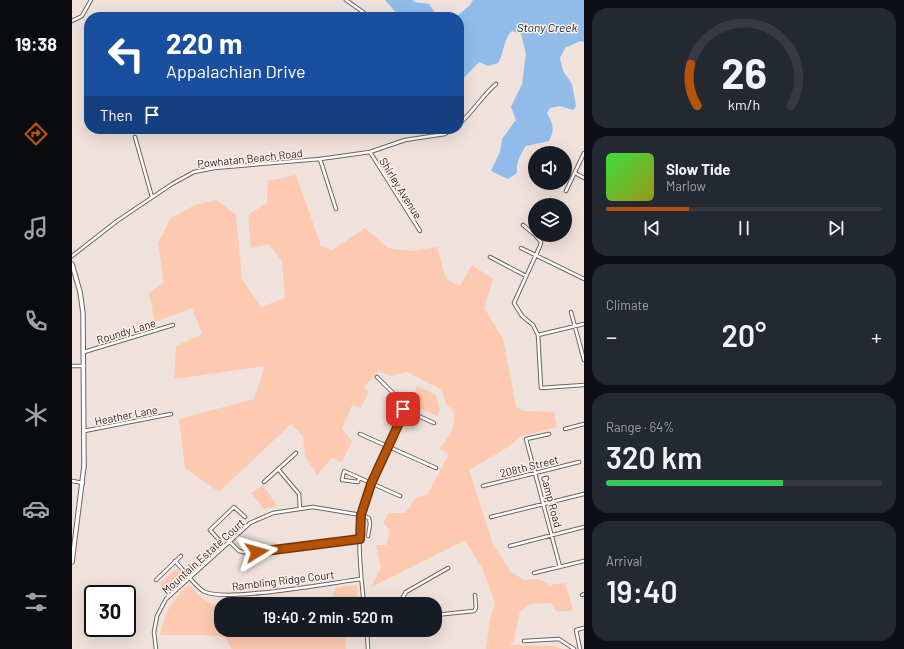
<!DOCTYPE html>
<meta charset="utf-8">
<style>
body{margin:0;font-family:Barlow,sans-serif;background:#242831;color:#f1f3f6;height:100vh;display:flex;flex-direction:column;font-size:15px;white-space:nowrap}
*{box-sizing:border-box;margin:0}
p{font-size:13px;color:#9ea1a6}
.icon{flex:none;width:22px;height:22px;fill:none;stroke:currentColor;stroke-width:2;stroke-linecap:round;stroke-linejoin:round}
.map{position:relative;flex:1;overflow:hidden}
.side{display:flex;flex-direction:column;gap:8px;padding:8px;background:#0d0f14;width:320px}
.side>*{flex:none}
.top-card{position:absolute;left:12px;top:12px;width:380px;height:122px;border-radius:16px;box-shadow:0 4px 16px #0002;background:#1a4fa0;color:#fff;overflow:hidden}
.controls{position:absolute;left:456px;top:146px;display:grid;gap:8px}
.controls a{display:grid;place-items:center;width:44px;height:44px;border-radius:50%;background:#171b24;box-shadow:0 4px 16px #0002;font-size:20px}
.speed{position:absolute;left:12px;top:585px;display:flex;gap:8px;font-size:20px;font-weight:700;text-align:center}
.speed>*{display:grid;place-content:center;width:52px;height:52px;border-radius:50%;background:#171b24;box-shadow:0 4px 16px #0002;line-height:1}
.speed .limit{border:2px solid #111;border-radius:6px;background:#fff;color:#111}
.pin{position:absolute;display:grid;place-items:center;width:34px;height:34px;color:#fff;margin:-17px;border-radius:8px;box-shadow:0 2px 6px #0006}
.me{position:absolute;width:44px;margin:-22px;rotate:82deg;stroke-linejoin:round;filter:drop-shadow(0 0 3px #0008)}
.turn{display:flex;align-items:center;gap:14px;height:84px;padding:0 16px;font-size:18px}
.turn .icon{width:52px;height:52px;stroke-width:2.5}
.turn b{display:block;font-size:28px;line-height:34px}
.then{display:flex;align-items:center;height:38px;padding:0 16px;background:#0003;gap:8px;font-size:15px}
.big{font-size:30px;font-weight:600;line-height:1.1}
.side .card{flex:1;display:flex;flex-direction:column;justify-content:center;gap:6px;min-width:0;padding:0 14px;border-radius:16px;background:#242831}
.side .dial{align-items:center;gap:0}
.dial svg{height:104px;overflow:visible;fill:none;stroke:#363941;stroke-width:7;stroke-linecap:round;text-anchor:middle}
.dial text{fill:#f1f3f6;stroke:none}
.song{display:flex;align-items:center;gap:12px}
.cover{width:48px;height:48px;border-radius:6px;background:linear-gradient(135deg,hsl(120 70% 55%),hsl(60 70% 35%))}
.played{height:4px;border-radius:2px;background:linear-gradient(90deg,#b45309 30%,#363941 30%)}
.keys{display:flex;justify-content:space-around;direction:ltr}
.heat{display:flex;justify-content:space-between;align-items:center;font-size:22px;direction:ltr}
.charge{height:6px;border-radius:3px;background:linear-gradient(90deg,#34c759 64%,#363941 0)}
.trip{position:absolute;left:142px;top:597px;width:228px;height:40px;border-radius:16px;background:#171b24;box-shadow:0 4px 16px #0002;font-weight:600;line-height:40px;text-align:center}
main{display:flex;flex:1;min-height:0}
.tab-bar{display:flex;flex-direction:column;width:72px;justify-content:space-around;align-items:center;background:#090b0e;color:#9ea1a6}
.tab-bar .icon{width:28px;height:28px}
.tab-bar .active{color:#b45309}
.tab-bar b{font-size:18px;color:#f1f3f6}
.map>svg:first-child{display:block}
</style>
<main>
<nav class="tab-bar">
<b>19:38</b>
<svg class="icon active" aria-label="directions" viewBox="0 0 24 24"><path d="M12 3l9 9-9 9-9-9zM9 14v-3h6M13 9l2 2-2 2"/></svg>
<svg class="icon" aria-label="music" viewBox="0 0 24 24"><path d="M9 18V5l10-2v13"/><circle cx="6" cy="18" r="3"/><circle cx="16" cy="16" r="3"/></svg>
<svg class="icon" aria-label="phone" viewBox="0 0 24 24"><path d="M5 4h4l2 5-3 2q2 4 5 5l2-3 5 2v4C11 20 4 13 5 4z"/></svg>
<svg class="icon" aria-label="climate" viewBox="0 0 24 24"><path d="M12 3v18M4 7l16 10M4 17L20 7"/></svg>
<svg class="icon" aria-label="car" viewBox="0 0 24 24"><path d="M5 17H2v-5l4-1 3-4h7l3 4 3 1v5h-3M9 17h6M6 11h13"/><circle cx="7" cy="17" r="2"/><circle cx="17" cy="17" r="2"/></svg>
<svg class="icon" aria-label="filters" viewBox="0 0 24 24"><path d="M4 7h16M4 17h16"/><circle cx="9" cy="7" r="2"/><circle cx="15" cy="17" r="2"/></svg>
</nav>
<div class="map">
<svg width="512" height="649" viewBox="0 0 512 649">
<rect width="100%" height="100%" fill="#efe1db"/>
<!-- green -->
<path fill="#fdc9b1" d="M224,175L249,246L260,250L293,228L316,248L339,251L365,247L374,279L388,286L400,265L421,279L412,308L431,339L444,407L451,411L482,412L485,427L449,436L436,447L397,470L421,544L439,572L452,580L467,579L478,585L493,583L501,610L485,612L479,603L459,604L448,611L442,640L438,645L483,646L490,649H414L418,619L423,603L411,570L393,540L299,587L309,568L304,545H314L318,530L311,523L317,513H333L345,497L355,495L377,454L367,449C379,435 385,427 381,409L375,406L369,389L335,372L319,376L306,371L292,387L296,393L289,408L280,405L270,429L280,441L270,462L260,458L245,475L233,456L231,436L219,424L147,492L113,468L107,419L182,399L193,366L102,379L104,346L130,334L120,308L83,322L77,293L92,282L86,243L99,218L123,205L144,200L164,215L170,279L189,307L213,298L210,261L197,244L179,248L176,215L195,203L196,181Z
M345,386L363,394L368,410L365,416L338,404Z
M191,485L205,506L192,509L179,493Z
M104,569L108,572L107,576L110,578L97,589L87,584Z
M116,585L134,601L149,608V630H273L274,649H160L153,637L132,635H88C92,614 100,600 116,585Z
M285,585L286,604H257L264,587Z"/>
<!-- water -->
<path fill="#91bcea" d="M313,0H341L342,2L357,4L366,17H328Z
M401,0H512V42L508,41L493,48L488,58L491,71L500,84L504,106L501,110L488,106L478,108L475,113C481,124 483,130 477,141L454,146C448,155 444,162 445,173L436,179L419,171L428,152L430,139L444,120L439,107L450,84L454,54L449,34L440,31C431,39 433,51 426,63L416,66L407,62L387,83V17H384L398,5Z"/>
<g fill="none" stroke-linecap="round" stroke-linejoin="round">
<defs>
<path id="minor" d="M274,0L298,17
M0,21L10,16L19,0
M387,124C401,112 409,97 424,84
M63,137L80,197
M298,152L348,231
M248,159L264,209
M503,173L512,178
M494,191L512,153
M451,225L463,235
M463,235L469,242L468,246L442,303L450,316L461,325L466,335L469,388L512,385
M449,248L512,279
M0,256L45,221L100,184L122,172L142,168L248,159L298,152L333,140L373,134L380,129
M418,257L454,276
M499,312L512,360
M466,335L512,324
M12,352L101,325
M0,366H12
M331,409L362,423
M493,429L512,424
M12,431L99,414
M288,434L364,468
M477,434L454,439L488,567
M206,469L227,494L228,508
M287,478L286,482L270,480L272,471L328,496
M0,481L11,483
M192,482L224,453
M411,486L507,462
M419,517L512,494
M148,541L138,530L162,507L173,517
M157,541L167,551L175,553L288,539
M438,546L512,527
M103,561C110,568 125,589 133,592C156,602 258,583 289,579
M462,573L512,561
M84,580L109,556
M510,595L512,594
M292,604C289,578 285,540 289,515C295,482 314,450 328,421L330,402L305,377
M327,604L334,592L376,568
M363,615L402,611L404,608L403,595
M295,630L296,649
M452,641L487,639L502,649
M84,649L82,632L85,616L94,599L178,523L201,513L241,507L289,515L297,518L298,524L296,536
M508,649L504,630L512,628"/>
<path id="secondary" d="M0,264L8,292L11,313L12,466L0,562"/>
</defs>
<!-- minor casing -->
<use href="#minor" stroke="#70645f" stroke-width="4.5"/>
<!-- secondary casing -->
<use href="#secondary" stroke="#70645f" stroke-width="5.5"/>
<!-- minor -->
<use href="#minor" stroke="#fff" stroke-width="2.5"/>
<!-- secondary -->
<use href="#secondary" stroke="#fff" stroke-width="3.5"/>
</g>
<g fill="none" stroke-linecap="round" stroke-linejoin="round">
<defs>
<path id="route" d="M185,552L288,539L289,515L299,484L328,421L331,409"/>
</defs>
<!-- route casing -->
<use href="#route" stroke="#753606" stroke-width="10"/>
<!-- route -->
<use href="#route" stroke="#b45309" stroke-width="7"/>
</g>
<g text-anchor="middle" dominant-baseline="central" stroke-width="3" stroke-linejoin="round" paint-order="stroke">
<!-- street labels -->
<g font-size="11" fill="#2e2927" stroke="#fdefe8">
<text transform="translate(178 158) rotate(-6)">Powhatan Beach Road</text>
<text transform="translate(329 188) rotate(58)">Shirley Avenue</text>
<text transform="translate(54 331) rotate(-17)">Roundy Lane</text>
<text transform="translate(54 415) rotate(-11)">Heather Lane</text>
<text transform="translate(457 466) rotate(-14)">208th Street</text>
<text transform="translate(480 501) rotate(75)">Camp Road</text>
<text transform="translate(131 556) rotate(-42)">Mountain Estate Court</text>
<text transform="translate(211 580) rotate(-7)">Rambling Ridge Court</text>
</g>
<!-- water labels -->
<g font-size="12" font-style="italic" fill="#0c2a49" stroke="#fdefe8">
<text x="475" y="27">Stony Creek</text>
</g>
</g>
</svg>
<div class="controls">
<a><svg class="icon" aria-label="sound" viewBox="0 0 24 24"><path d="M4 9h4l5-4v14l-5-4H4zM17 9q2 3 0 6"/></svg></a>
<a><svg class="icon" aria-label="layers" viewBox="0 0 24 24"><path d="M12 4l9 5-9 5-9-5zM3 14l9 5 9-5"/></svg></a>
</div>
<div class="speed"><div class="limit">30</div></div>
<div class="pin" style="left:331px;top:409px;background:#d93025"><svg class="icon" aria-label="arrive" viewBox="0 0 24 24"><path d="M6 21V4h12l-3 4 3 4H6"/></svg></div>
<svg class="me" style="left:185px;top:552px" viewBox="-20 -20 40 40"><path d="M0-17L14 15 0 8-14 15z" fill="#b45309" stroke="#fff" stroke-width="4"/></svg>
<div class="trip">19:40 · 2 min · 520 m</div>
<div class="top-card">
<div class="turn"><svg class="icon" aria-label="left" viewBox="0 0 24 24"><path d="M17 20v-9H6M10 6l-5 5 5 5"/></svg><div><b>220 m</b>Appalachian Drive</div></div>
<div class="then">Then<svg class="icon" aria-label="arrive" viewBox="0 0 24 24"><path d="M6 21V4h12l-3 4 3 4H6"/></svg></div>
</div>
</div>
<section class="side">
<div class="card dial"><svg viewBox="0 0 100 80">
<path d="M14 69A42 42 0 1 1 86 69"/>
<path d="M14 69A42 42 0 0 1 9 37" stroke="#b45309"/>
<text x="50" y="56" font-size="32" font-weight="700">26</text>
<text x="50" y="72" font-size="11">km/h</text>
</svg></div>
<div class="card">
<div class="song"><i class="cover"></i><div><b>Slow Tide</b><p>Marlow</p></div></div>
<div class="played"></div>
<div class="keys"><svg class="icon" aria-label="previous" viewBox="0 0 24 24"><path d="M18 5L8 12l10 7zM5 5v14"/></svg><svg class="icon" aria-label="pause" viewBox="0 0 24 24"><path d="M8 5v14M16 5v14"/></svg><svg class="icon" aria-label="next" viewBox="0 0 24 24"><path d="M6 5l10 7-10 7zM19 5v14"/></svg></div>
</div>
<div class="card"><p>Climate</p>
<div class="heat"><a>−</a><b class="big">20°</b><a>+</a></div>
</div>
<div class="card"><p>Range · 64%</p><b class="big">320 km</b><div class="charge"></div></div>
<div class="card"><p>Arrival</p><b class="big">19:40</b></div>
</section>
</main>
